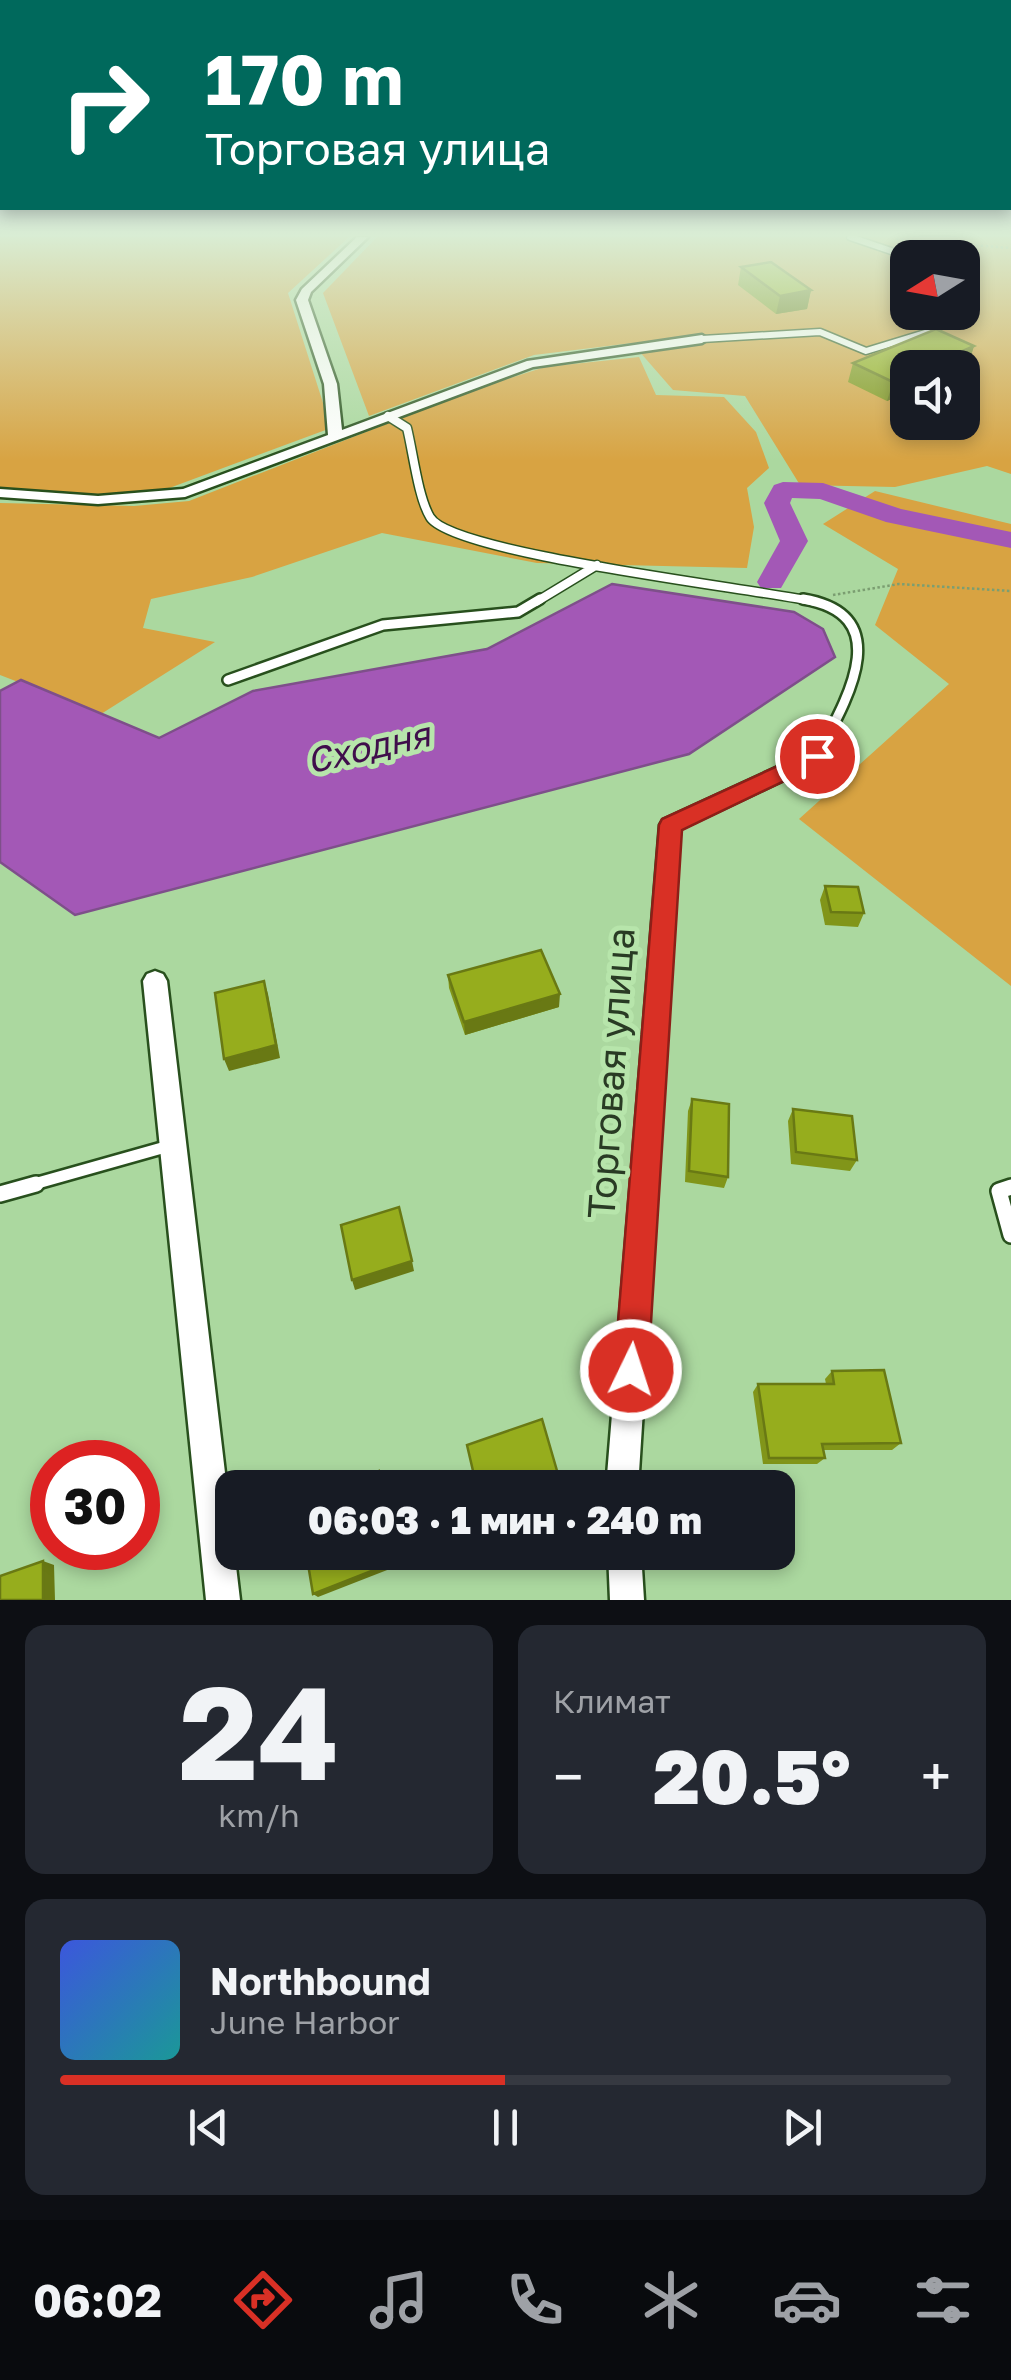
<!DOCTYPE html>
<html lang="ru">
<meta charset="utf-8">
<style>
body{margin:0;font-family:"Golos Text",sans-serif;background:#242831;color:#f1f3f6;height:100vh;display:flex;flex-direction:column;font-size:38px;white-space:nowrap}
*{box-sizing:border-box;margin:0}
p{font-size:32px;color:#9ea1a6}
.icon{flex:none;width:55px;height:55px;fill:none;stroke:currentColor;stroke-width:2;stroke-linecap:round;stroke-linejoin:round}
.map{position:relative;height:1600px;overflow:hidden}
.panel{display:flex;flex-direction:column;gap:25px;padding:25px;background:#0d0f14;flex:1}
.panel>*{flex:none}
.guide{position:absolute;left:0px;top:0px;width:1012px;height:210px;box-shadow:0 5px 15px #0003;background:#00695c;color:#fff;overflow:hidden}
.needle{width:65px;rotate:259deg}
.tools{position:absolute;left:890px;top:240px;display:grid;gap:20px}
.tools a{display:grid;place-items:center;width:90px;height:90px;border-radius:20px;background:#171b24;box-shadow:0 5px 15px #0003;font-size:50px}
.speed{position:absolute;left:30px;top:1440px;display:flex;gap:20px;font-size:50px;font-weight:700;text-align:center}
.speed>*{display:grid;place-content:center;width:130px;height:130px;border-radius:50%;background:#171b24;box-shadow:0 5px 15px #0003;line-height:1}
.speed .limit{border:15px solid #d22;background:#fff;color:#111}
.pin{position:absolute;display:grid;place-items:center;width:85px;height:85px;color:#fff;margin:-42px;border:5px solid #fff;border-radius:50%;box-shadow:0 2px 10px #0007}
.me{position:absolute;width:110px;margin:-55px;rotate:4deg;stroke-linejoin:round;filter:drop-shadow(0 0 8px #0008)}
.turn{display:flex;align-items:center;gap:35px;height:210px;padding:0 40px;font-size:45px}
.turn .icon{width:130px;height:130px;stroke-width:2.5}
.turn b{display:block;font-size:70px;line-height:85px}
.big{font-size:75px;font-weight:800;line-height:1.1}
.panel .card{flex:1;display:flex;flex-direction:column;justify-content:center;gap:15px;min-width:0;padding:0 35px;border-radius:20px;background:#242831}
.panel .dial{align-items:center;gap:0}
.dial b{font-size:130px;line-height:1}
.song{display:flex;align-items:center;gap:30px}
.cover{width:120px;height:120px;border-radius:15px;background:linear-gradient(135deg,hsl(230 70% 55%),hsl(180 70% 35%))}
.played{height:10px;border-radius:5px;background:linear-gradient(90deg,#d93025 50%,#363941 50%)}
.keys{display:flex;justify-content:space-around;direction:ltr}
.heat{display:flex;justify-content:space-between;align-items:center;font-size:55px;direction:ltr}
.panel .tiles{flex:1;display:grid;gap:25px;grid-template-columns:1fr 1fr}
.card:last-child{grid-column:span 2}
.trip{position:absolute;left:215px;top:1470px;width:580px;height:100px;border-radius:20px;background:#171b24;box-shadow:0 5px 15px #0003;font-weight:800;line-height:100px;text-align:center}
.tabs{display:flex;height:160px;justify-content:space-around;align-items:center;background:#090b0e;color:#9ea1a6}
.tabs .icon{width:70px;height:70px}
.tabs .current{color:#d93025}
.tabs b{font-size:45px;color:#f1f3f6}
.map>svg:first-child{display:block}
</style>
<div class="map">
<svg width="1011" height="1600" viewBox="0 0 1011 1600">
<rect width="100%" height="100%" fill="#abd89f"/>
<!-- green -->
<path fill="#d8a342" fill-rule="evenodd" d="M0,237H349L288,293L331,428L156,493L73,496L0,488Z
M377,237H1011V474L987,466L895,487L800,485L745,396L673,390L632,343L534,355L369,416L323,293ZM908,258H962V312H908ZM908,368H962V422H908Z
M639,357L656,395L724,397L756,432L769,468L747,488L754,527L747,568L537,563L382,533L252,577L151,599L143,628L215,642L101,714L0,675V503L134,506L189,501L476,389L545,367Z
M875,491L1011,524V986L799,819L949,684L875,625L898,569L823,524Z"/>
<!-- water -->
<path fill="#a358b6" stroke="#7e4f8a" stroke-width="2.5" d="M612,584L794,612L823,629L835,657L689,754L75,915L0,862V691L21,680L159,738L253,691L487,649Z"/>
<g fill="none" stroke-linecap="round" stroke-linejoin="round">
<!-- river -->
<path fill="#a358b6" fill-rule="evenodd" d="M783,482L823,483L901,509L1011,532V548L886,522L820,499L792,498L790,503L808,541L781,588H761L757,582L780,541L764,503L774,485Z"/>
<defs>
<path id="service-far4" d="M850,237L912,258
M962,286L970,291
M702,339L820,332L866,351L938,329"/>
<path id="service-far3" d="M388,416L407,428C413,452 418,497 430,517C451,554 758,589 816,602
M536,602L597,565"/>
<path id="service-far2" d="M803,599C899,615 845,703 817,756
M228,680L383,625L518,612L540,599"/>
<path id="service-far1" d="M27,1186L169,1146"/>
<path id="service" d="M1011,1187L999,1191L1011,1235
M0,1194L36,1184"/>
<path id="minor" d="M357,237H368L311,292L308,300L337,384L342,430L527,361L702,335L708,339L702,343L533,367L185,497L98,504L0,497V489L98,496L183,489L328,435L324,384L296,300L302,289Z
M817,749L827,756L824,761L680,829L638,1488H606L660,825L663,820Z
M155,971L163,974L167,981L240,1600H206L143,981L147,974Z
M608,1552H641L644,1600H610Z"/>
</defs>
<!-- service-far4 casing -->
<use href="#service-far4" stroke="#28501d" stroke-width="9"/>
<!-- service-far3 casing -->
<use href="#service-far3" stroke="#28501d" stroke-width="11"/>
<!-- service-far2 casing -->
<use href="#service-far2" stroke="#28501d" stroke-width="14"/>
<!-- service-far1 casing -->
<use href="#service-far1" stroke="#28501d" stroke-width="16"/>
<!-- service casing -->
<use href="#service" stroke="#28501d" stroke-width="20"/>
<!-- minor casing -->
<use href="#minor" stroke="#28501d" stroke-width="5"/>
<!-- path -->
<path stroke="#7b9e71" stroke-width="2.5" stroke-dasharray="2.5 2.5" stroke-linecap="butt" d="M896,239L1011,248
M833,595L899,584L1011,591"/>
<!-- service-far4 -->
<use href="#service-far4" stroke="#fff" stroke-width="6"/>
<!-- service-far3 -->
<use href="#service-far3" stroke="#fff" stroke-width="8"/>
<!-- service-far2 -->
<use href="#service-far2" stroke="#fff" stroke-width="9"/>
<!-- service-far1 -->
<use href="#service-far1" stroke="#fff" stroke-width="11"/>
<!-- service -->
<use href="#service" stroke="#fff" stroke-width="15"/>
<!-- minor -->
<use href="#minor" fill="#fff" fill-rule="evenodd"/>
</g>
<!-- wall -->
<path fill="#819519" d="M741,267L811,290L807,309L776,314L738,285Z
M974,346L968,365L887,401L848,382L853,363Z
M825,886L864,913L858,927L825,925L820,900Z
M448,975L559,1007L465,1035L449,988Z
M692,1099L728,1177L724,1188L685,1182L688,1111Z
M793,1109L857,1160L850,1171L791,1164L788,1121Z
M832,1371L901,1443L892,1450H823L825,1458L817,1464H763L753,1392L758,1384H826L825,1379Z"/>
<!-- shaded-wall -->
<path fill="#697914" d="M811,290L807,309L776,314L780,296Z
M974,346L968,365L962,368H925Z
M908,375V392L887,401L893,382Z
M264,981L268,994L280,1058L229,1071L224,1059Z
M560,994L559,1007L465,1035L464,1022Z
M412,1261L414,1271L355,1290L352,1280Z
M396,1552H397L400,1565L318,1597L313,1594Z
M43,1561L54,1565L55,1600H43Z"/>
<!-- building -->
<path fill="#96ad1d" stroke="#697914" stroke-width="2.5" d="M771,262L811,290L780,296L741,267Z
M936,329L974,346L925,368H908V375L893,382L853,363Z
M825,886L858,887L864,913L831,912Z
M541,950L560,994L464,1022L448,975Z
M264,981L276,1045L224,1059L215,993Z
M692,1099L729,1104L728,1177L689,1171Z
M793,1109L852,1116L857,1160L796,1152Z
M399,1207L412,1261L352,1280L341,1225Z
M884,1370L901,1443L822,1444L825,1458H769L758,1384H834L832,1371Z
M542,1419L562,1488H477L467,1445Z
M379,1471L382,1488H335Z
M306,1552H396L397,1561L313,1594Z
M43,1561V1600H0V1576Z"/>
<!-- sky -->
<linearGradient id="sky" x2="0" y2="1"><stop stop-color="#8c8fd4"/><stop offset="0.51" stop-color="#d9edd4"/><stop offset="1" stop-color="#d9edd4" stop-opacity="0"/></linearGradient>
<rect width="1011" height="461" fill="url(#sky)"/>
<!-- route -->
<path fill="#d93025" stroke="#8d1f18" stroke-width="2.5" d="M817,748L824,751L828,756L824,762L682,830L648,1370L643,1382L631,1387L619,1382L614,1370L659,825L662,819Z"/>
<g text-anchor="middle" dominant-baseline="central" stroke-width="10" stroke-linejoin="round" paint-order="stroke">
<!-- water labels -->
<g font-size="35" font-style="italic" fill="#3f0e4b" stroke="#b7e5ab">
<text transform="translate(368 747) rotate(-13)">Сходня</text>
</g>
<!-- near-street labels -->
<g font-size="38" fill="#293b24" stroke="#b7e5ab">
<text transform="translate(610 1073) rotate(-86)">Торговая улица</text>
</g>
</g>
</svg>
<div class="tools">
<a><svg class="needle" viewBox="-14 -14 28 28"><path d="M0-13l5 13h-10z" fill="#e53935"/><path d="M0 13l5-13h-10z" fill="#9ea1a6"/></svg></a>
<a><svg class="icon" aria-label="sound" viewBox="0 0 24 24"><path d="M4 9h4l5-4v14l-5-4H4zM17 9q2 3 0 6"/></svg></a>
</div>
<div class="speed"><div class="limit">30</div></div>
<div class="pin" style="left:817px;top:756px;background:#d93025"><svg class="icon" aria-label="arrive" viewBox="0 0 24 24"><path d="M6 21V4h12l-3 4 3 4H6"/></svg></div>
<svg class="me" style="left:631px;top:1370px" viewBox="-20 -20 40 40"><circle r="17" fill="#d93025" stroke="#fff" stroke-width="3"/><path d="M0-11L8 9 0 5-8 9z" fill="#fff"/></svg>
<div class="trip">06:03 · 1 мин · 240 m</div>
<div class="guide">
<div class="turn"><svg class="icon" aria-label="right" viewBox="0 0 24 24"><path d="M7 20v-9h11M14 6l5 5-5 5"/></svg><div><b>170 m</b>Торговая улица</div></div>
</div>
</div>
<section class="panel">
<div class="tiles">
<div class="card dial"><b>24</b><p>km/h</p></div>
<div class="card"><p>Климат</p>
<div class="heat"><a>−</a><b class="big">20.5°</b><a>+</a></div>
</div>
<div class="card">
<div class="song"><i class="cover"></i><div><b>Northbound</b><p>June Harbor</p></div></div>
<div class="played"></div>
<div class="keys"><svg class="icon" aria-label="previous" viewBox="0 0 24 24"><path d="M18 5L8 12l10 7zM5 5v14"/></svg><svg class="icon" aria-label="pause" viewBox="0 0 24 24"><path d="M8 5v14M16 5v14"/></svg><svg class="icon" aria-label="next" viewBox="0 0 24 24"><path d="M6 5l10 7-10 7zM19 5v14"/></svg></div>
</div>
</div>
</section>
<nav class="tabs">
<b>06:02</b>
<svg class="icon current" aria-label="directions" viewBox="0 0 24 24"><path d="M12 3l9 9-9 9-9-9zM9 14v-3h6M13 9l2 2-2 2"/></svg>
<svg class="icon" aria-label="music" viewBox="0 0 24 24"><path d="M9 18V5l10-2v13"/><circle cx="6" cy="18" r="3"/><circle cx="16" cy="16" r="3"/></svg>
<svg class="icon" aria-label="phone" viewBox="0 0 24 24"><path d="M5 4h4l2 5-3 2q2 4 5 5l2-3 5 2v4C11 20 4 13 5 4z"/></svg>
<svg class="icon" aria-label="climate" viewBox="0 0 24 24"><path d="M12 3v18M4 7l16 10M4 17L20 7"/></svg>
<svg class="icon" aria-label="car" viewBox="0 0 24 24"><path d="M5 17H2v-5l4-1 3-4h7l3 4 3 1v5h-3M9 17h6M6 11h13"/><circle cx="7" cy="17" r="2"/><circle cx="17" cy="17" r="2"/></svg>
<svg class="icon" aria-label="filters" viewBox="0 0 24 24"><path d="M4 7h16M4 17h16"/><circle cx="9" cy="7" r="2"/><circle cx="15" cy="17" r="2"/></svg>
</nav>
